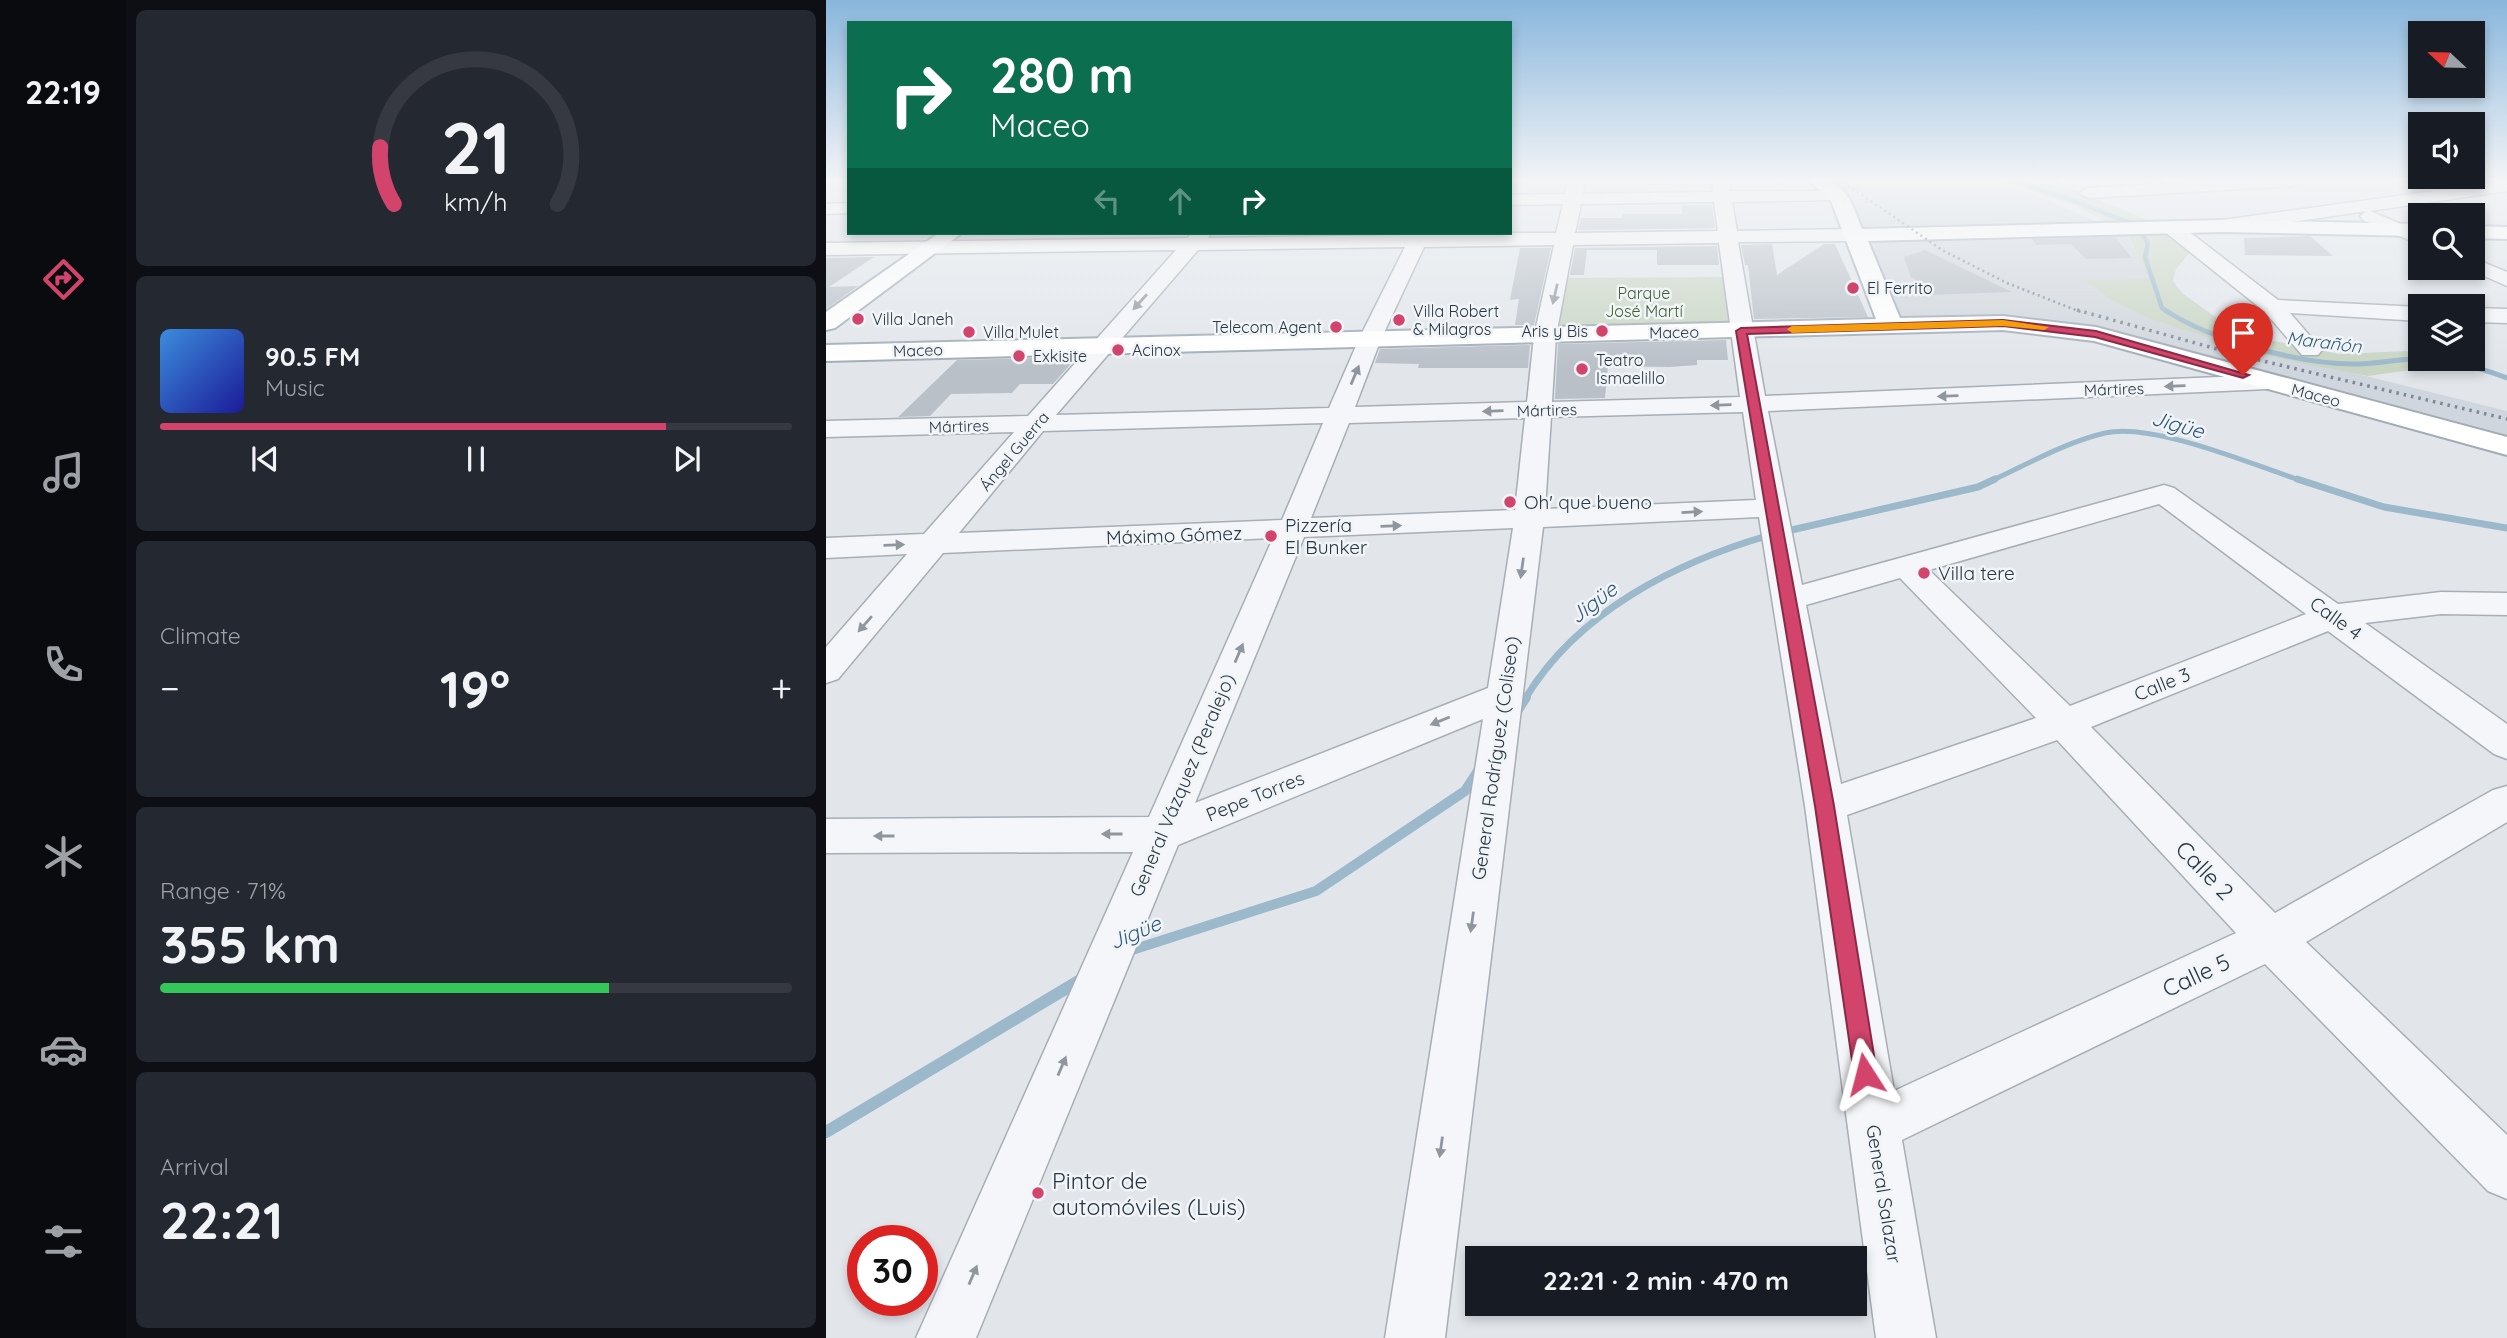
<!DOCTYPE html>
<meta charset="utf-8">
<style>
body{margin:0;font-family:Quicksand,sans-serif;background:#242831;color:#f1f3f6;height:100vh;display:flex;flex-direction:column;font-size:26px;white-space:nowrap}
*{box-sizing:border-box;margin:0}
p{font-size:23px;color:#9ea1a6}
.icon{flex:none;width:38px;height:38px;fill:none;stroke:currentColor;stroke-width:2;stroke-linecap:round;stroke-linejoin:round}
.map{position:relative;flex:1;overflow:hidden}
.side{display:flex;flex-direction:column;gap:10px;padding:10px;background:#0d0f14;width:700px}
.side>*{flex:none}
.banner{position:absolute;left:21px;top:21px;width:665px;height:214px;border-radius:0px;box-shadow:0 4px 10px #0003;background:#0b6e4f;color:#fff;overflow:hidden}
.needle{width:46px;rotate:292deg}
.tools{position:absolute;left:1582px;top:21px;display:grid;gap:14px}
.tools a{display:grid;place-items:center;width:77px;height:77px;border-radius:0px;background:#171b24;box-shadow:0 4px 10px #0003;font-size:35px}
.speed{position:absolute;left:21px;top:1225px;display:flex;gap:14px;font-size:35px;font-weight:700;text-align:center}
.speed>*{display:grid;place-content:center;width:91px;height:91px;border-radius:50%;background:#171b24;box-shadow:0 4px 10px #0003;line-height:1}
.speed .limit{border:10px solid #d22;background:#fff;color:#111}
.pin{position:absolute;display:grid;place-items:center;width:60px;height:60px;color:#fff;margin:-72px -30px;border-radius:50% 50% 50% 0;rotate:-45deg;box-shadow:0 0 7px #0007}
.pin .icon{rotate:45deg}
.me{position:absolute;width:77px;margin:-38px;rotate:351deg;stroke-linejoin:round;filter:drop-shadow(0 0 5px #0008)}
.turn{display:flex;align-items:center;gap:24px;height:147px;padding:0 28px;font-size:32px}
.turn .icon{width:91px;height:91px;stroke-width:2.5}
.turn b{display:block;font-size:49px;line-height:60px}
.lanes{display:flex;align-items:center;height:66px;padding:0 28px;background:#0003;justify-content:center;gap:35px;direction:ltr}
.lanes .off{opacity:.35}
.big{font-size:52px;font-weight:800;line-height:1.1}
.side .card{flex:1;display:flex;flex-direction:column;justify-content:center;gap:10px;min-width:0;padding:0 24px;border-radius:10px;background:#242831}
.side .dial{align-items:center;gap:0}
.dial svg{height:182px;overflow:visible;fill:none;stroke:#363941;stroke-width:7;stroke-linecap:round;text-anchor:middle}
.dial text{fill:#f1f3f6;stroke:none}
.song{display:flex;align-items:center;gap:21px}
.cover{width:84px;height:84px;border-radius:10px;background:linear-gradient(135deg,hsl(210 70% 55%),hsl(240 70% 35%))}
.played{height:7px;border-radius:4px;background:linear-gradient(90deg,#d2446c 80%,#363941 80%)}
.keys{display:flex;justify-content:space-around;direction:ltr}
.heat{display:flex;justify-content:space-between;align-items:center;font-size:38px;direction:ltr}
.charge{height:10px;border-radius:5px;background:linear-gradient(90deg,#34c759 71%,#363941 0)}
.trip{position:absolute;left:639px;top:1246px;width:402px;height:70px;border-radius:0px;background:#171b24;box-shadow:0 4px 10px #0003;font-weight:800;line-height:70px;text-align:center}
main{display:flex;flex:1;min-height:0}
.tabs{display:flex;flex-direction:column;width:126px;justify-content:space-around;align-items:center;background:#090b0e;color:#9ea1a6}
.tabs .icon{width:49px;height:49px}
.tabs .active{color:#d2446c}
.tabs b{font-size:32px;color:#f1f3f6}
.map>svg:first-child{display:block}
</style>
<main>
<nav class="tabs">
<b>22:19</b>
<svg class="icon active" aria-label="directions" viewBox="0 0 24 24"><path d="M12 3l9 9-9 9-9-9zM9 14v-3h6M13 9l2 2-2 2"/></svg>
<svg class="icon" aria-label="music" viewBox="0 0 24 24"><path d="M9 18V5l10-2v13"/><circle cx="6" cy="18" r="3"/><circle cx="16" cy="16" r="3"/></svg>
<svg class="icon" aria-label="phone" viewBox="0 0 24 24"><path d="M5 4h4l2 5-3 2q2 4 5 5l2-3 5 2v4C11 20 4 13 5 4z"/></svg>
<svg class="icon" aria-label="climate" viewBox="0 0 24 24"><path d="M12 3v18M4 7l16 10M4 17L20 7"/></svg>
<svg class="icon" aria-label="car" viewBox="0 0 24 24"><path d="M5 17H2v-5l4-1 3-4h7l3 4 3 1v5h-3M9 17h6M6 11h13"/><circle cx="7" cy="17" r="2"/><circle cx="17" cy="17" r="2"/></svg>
<svg class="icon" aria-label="filters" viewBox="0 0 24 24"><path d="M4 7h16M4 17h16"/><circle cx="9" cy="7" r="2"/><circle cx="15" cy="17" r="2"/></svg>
</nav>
<section class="side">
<div class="card dial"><svg viewBox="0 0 100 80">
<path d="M14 69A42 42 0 1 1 86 69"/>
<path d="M14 69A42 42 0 0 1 8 44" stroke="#d2446c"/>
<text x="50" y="56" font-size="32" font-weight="700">21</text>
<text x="50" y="72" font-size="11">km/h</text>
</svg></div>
<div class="card">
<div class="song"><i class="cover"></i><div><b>90.5 FM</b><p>Music</p></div></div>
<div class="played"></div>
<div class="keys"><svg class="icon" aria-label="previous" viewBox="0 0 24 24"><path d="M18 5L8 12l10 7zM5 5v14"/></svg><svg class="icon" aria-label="pause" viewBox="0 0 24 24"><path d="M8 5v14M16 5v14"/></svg><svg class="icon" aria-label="next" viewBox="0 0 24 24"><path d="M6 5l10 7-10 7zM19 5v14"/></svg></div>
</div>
<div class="card"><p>Climate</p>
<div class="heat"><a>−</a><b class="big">19°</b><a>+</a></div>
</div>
<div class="card"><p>Range · 71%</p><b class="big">355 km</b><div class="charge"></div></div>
<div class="card"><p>Arrival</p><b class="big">22:21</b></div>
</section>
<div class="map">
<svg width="1681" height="1338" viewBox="0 0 1681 1338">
<rect width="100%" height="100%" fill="#e2e6eb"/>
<!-- built -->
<path fill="#d0d6dd" d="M1001,179H1165L1199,191L1300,234L1325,279L1287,300L1463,357L1681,411V437L1270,328L1173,317L1075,320L1020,197Z"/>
<!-- green -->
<path fill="#c9d5c3" d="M1169,179H1214L1235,184L1326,222L1335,232L1362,245L1364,252L1350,269L1347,281L1356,293L1413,334L1513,354L1581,351L1592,369L1542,376L1441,356L1325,319L1286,300L1259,280L1324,279L1300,232L1248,205Z
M897,277L903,326L733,327L740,278Z"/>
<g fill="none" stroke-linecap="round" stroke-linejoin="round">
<!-- stream-far4 -->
<path stroke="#9cb9cb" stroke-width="4.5" d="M1179,179L1241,198L1309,225L1322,243L1319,257L1336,308L1342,312"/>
<!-- stream-far3 -->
<path stroke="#9cb9cb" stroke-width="5" d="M1339,310C1384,340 1474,364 1528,364C1547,364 1567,360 1587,359C1617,358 1653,367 1681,378
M1165,481C1202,464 1240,442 1279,433C1326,422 1428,465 1476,481"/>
<!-- stream-far2 -->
<path stroke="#9cb9cb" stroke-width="7" d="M1471,479L1558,507L1681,528
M957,532L1152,487L1169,479
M699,699C751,612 850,562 944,535"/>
<!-- stream-far1 -->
<path stroke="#9cb9cb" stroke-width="10" d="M690,713L700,697
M303,951L490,891L639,791L652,771"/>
<!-- stream -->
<path stroke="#9cb9cb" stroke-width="12" d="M0,1132L256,979"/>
</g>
<!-- building -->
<path fill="#b9c0c8" d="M856,205H886L889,228L752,230L755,218H796L797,214H856Z
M1484,236L1507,256L1419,255L1418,238Z
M1289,237L1306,258L1260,259L1245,244L1210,245L1206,239Z
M946,244L951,275L998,244H1009L1042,317L928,319L922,265H919L915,245Z
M891,246L893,265H831V250H761L758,275H744L749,248Z
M694,248H725L708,325H689L693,299L684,300Z
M1099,250L1186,292L1099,295L1088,278H1085L1078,257Z
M48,257L3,287L32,286L0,309V258Z
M900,340L902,360H871V365L843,367L782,366L779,398L729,399L732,344Z
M704,345L702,368H592L593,364L549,363L554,349Z
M251,357L227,384H194L186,393L125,394L104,416L72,417L131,360Z"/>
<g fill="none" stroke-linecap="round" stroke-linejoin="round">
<defs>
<path id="minor" d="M742,179H759L757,194L887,192L886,179H903L904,191H1017L1020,195L1017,199L1011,200L906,202L911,231L1027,229L1036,235L1027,241L912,242L939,396L1442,375L1451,377L1454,382L1451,387L1442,389L942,411L976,585L1338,485L1348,488L1512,604L1615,592L1681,593V615L1615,614L1539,623L1681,724V759L1668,754L1502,631L1265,727L1449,913L1667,790L1681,786V822L1480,942L1681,1135V1199L1662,1191L1439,964L1076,1140L1110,1338H1050L979,806L933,517L717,527L619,1338H559L657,719L352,845L150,1338H90L307,852L0,853V819L323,817L447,538L117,553L12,679L0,683V647L81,554L0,558V538L98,534L188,432L0,437V421L202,416L350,250L0,255V243L361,238L366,233H385L382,238L584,235L586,233H730L737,204L684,205V195L739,194ZM888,202L892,231L749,233L755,204ZM893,243L914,397L726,402L730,336L747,245ZM728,245L708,336L701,402L529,407L555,339L598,247ZM579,247L533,339L503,408L230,415L372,250ZM917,412L930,500L719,509L725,417ZM699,418L689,510L485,518L523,423ZM497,423L456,520L133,533L217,431ZM1333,504L1480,614L1244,706L1103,570ZM687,528L662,688L369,803L478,537ZM1074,578L1210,718L1015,784L980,605ZM1231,740L1410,933L1068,1091L1021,815Z
M1408,179L1475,181L1467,186L1262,198L1253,193L1262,188Z
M1681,181V191L1544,211L1594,232V245L1537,220L1534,216L1541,211L1396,232L1387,226L1396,220Z
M23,203V213L0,214V204Z
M1346,222L1353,224L1452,300L1594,307V321L1464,313L1496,350L1492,355H1476L1438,311L1339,232L1337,228Z
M1647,258L1681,272V286L1640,268H1647Z
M1647,308L1681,309V323L1647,322Z"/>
<path id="major" d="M982,179C1019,179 1024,198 1036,229L1396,220L1594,224V236L1396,232L1042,241L1074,318L1177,316L1270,327L1681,437V455L1268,341L1177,330L0,361V345L1050,319L1005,201Z
M1647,226L1681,227V239L1647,238Z
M113,233H136L9,328L0,330V312Z"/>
</defs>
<!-- minor casing -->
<use href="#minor" stroke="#a7aeb5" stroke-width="3"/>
<!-- major casing -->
<use href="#major" stroke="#a1acb7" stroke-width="4"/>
<!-- minor -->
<use href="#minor" fill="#f5f6f9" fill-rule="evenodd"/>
<!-- major -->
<use href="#major" fill="#fff" fill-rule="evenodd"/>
<!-- rail-far1 -->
<path stroke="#7b8895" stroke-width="2.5" stroke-dasharray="2 3.5" stroke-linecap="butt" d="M1013,179L1116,250L1181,283L1255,312"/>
<!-- rail -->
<path stroke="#7b8895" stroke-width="3.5" stroke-dasharray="2.5 5" stroke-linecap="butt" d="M1251,310L1416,356L1681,419"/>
</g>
<!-- one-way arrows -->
<defs><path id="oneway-solid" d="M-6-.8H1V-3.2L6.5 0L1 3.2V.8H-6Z" transform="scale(1.75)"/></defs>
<g fill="#8f969e">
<use href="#oneway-solid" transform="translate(729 294) rotate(103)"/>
<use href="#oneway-solid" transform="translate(314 302) rotate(132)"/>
<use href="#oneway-solid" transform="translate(529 375) rotate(-67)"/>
<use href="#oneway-solid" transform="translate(1349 386) rotate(178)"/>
<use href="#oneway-solid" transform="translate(1122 396) rotate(178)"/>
<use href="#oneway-solid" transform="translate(895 405) rotate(178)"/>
<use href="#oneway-solid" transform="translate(667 411) rotate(178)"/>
<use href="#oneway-solid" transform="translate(866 512) rotate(-3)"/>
<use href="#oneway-solid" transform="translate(565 526) rotate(-2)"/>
<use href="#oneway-solid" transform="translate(68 545) rotate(-2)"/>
<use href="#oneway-solid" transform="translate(696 568) rotate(98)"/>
<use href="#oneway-solid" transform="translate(39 624) rotate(131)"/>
<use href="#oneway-solid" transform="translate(413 653) rotate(-67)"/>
<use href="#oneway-solid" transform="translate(614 721) rotate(158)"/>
<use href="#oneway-solid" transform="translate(286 834) rotate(180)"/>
<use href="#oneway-solid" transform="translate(58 836) rotate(180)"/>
<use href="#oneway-solid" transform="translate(646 922) rotate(98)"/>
<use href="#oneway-solid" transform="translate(236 1066) rotate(-67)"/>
<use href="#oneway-solid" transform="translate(615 1147) rotate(98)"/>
<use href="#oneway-solid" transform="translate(147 1275) rotate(-67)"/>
</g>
<!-- sky -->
<linearGradient id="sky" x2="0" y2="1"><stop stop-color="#89b6dc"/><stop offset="0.49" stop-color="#f2f4f6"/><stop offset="1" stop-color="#f2f4f6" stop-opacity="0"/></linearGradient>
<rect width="1681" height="367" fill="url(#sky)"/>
<!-- route -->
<path fill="#d2446c" stroke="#882c46" stroke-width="2" d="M1177,320L1270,331L1423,375L1417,378L1269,337L1177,326L921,334L1008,806L1051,1074L1047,1082L1039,1085L1031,1082L1028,1074L989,806L910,331L915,328Z"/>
<!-- slow -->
<path fill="#f59e0b" d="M1177,320L1223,327L1218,330L1177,326L966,333L961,329L966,326Z"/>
<!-- markers -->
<g fill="#d2446c" stroke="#f1f5f8" stroke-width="2.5">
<circle cx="1027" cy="288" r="7"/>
<circle cx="32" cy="319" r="7"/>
<circle cx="573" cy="320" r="7"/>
<circle cx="510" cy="327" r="7"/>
<circle cx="776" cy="331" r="7"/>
<circle cx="143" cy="332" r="7"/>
<circle cx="292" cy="350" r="7"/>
<circle cx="193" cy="356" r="7"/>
<circle cx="756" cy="369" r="7"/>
<circle cx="684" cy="502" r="7"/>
<circle cx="445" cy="536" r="7"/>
<circle cx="1098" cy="573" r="7"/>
<circle cx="212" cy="1193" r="7"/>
</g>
<g text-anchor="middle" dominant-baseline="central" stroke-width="5" stroke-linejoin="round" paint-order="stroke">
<!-- far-poi labels -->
<g font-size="16" fill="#293643" stroke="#f1f5f8" text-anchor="start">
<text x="1041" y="288">El Ferrito</text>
<text x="587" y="311">Villa Robert<tspan x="587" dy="18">&amp; Milagros</tspan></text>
<text x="46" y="319">Villa Janeh</text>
<text x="496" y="327" text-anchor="end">Telecom Agent</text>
<text x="762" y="331" text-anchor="end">Aris y Bis</text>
<text x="157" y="332">Villa Mulet</text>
<text x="306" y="350">Acinox</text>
<text x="207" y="356">Exkisite</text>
<text x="770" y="360">Teatro<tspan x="770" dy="18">Ismaelillo</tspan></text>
</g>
<!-- far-park labels -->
<g font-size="16" fill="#435f36" stroke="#f1f5f8">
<text x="818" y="293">Parque<tspan x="818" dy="18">José Martí</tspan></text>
</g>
<!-- far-street labels -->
<g font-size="16" fill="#293643" stroke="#f1f5f8">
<text transform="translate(848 332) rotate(-1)">Maceo</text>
<text transform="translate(92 350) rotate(-2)">Maceo</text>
<text transform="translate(1288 389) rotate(-2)">Mártires</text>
<text transform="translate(1490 395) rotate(15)">Maceo</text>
<text transform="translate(721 410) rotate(-2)">Mártires</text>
<text transform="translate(133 426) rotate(-2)">Mártires</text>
<text transform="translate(188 451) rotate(-50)">Ángel Guerra</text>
</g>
<!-- far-water labels -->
<g font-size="18" font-style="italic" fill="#325a78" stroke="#f1f5f8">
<text transform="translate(1498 342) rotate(7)">Marañón</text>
</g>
<!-- poi labels -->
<g font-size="19" fill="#293643" stroke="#f1f5f8" text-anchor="start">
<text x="698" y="502">Oh' que bueno</text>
<text x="459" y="525">Pizzería<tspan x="459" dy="22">El Bunker</tspan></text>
<text x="1112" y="573">Villa tere</text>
</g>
<!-- street labels -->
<g font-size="19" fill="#293643" stroke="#f1f5f8">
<text transform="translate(348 535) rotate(-2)">Máximo Gómez</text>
<text transform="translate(1510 618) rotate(36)">Calle 4</text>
<text transform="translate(1336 684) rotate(-22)">Calle 3</text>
<text transform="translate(669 758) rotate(-82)">General Rodríguez (Coliseo)</text>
<text transform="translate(356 785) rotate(-67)">General Vázquez (Peralejo)</text>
<text transform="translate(429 796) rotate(-22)">Pepe Torres</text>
<text transform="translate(1058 1194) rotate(81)">General Salazar</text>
</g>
<!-- water labels -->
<g font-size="21" font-style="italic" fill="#325a78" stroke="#f1f5f8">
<text transform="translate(1352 424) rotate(16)">Jigüe</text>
<text transform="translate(767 602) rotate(-37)">Jigüe</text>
<text transform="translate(309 932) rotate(-23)">Jigüe</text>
</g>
<!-- near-street labels -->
<g font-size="23" fill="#293643" stroke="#f1f5f8">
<text transform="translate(1379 870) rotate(46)">Calle 2</text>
<text transform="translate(1370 975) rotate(-25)">Calle 5</text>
</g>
<!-- near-poi labels -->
<g font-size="23" fill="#293643" stroke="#f1f5f8" text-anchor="start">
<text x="226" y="1180">Pintor de<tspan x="226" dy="26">automóviles (Luis)</tspan></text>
</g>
</g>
</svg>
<div class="tools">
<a><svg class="needle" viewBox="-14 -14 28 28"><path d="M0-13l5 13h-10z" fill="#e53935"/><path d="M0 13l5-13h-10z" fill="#9ea1a6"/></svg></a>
<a><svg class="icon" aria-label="sound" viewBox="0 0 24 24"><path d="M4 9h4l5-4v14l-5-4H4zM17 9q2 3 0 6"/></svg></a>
<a><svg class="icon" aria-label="search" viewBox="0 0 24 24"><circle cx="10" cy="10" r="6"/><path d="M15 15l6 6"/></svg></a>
<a><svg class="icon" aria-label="layers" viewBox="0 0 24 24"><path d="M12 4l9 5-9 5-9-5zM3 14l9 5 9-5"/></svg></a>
</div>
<div class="speed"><div class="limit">30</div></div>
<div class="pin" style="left:1417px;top:375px;background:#d93025"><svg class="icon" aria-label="arrive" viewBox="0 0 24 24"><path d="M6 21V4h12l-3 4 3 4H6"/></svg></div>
<svg class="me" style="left:1039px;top:1074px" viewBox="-20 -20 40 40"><path d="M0-17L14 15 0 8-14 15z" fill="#d2446c" stroke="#fff" stroke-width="4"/></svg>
<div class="trip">22:21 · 2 min · 470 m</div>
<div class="banner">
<div class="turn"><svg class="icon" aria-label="right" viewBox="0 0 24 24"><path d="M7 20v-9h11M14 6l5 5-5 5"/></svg><div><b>280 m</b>Maceo</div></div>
<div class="lanes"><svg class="icon off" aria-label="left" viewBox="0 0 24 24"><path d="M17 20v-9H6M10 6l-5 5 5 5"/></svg><svg class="icon off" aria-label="ahead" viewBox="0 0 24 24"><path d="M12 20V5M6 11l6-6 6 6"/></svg><svg class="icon" aria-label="right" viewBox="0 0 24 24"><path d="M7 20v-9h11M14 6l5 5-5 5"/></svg></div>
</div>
</div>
</main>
